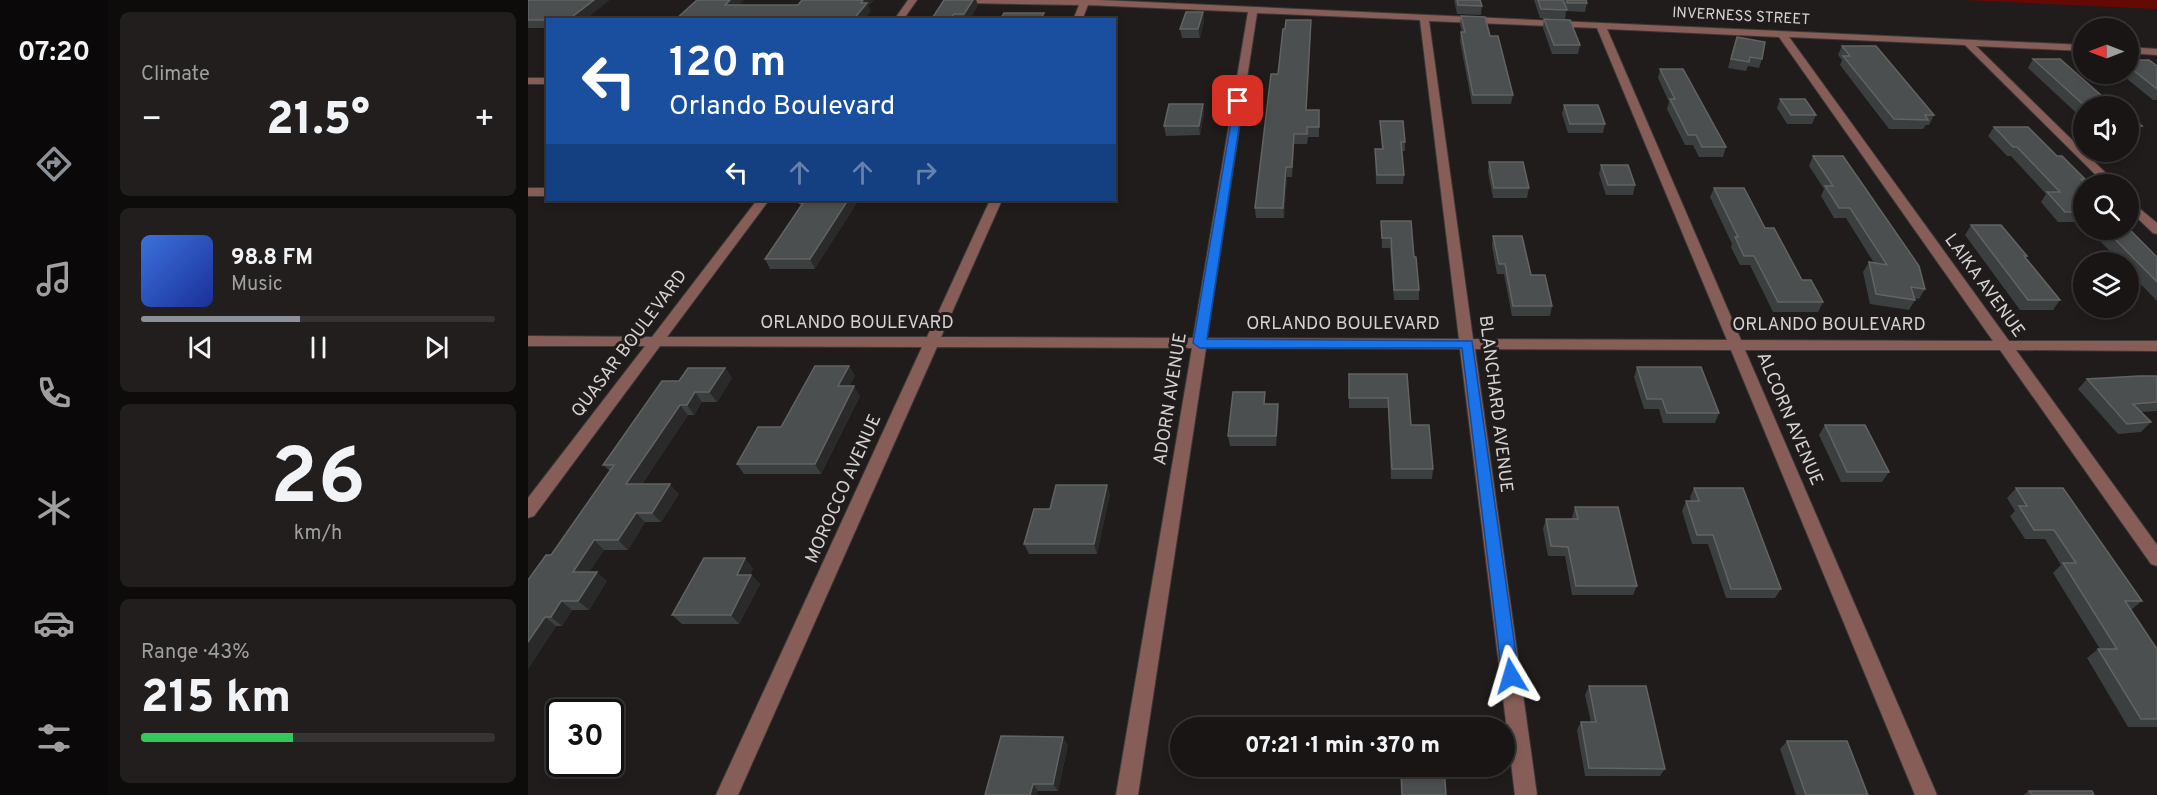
<!DOCTYPE html>
<meta charset="utf-8">
<style>
body{margin:0;font-family:Overpass,sans-serif;background:#211e1d;color:#f1f3f6;height:100vh;display:flex;flex-direction:column;font-size:22px;white-space:nowrap}
*{box-sizing:border-box;margin:0}
p{font-size:20px;color:#9f9fa0}
.icon{flex:none;width:33px;height:33px;fill:none;stroke:currentColor;stroke-width:2;stroke-linecap:round;stroke-linejoin:round}
.map{position:relative;flex:1;overflow:hidden}
.side{display:flex;flex-direction:column;gap:12px;padding:12px;background:#0d0c0b;width:420px}
.side>*{flex:none}
.top-card{position:absolute;left:18px;top:18px;width:570px;height:183px;border-radius:0px;box-shadow:0 3px 9px #0003,0 0 0 2px #363434;background:#1a4fa0;color:#fff;overflow:hidden}
.needle{width:39px;rotate:270deg}
.fabs{position:absolute;left:1545px;top:18px;display:grid;gap:12px}
.fabs a{display:grid;place-items:center;width:66px;height:66px;border-radius:50%;background:#181514;box-shadow:0 3px 9px #0003,0 0 0 2px #363434;font-size:30px}
.speed{position:absolute;left:18px;top:699px;display:flex;gap:12px;font-size:30px;font-weight:700;text-align:center}
.speed>*{display:grid;place-content:center;width:78px;height:78px;border-radius:50%;background:#181514;box-shadow:0 3px 9px #0003,0 0 0 2px #363434;line-height:1}
.speed .limit{border:3px solid #111;border-radius:9px;background:#fff;color:#111}
.pin{position:absolute;display:grid;place-items:center;width:51px;height:51px;color:#fff;margin:-26px;border-radius:12px;box-shadow:0 3px 9px #0006}
.me{position:absolute;width:66px;margin:-33px;rotate:353deg;stroke-linejoin:round;filter:drop-shadow(0 0 4px #0008)}
.turn{display:flex;align-items:center;gap:21px;height:126px;padding:0 24px;font-size:27px}
.turn .icon{width:78px;height:78px;stroke-width:2.5}
.turn b{display:block;font-size:42px;line-height:51px}
.lanes{display:flex;align-items:center;height:57px;padding:0 24px;background:#0003;justify-content:center;gap:30px;direction:ltr}
.lanes .off{opacity:.35}
.big{font-size:45px;font-weight:800;line-height:1.1}
.side .tile{flex:1;display:flex;flex-direction:column;justify-content:center;gap:9px;min-width:0;padding:0 21px;border-radius:9px;background:#211e1d}
.side .dial{align-items:center;gap:0}
.dial b{font-size:78px;line-height:1}
.song{display:flex;align-items:center;gap:18px}
.cover{width:72px;height:72px;border-radius:9px;background:linear-gradient(135deg,hsl(220 70% 55%),hsl(230 70% 35%))}
.played{height:6px;border-radius:3px;background:linear-gradient(90deg,#8c9099 45%,#363434 45%)}
.keys{display:flex;justify-content:space-around;direction:ltr}
.heat{display:flex;justify-content:space-between;align-items:center;font-size:33px;direction:ltr}
.charge{height:9px;border-radius:4px;background:linear-gradient(90deg,#34c759 43%,#363434 0)}
.trip{position:absolute;left:642px;top:717px;width:345px;height:60px;border-radius:30px;background:#181514;box-shadow:0 3px 9px #0003,0 0 0 2px #363434;font-weight:800;line-height:60px;text-align:center}
main{display:flex;flex:1;min-height:0}
.menu{display:flex;flex-direction:column;width:108px;justify-content:space-around;align-items:center;background:#0a0808;color:#9f9fa0}
.menu .icon{width:42px;height:42px}
.menu .active{color:#8c9099}
.menu b{font-size:27px;color:#f1f3f6}
.map>svg:first-child{display:block}
</style>
<main>
<nav class="menu">
<b>07:20</b>
<svg class="icon active" aria-label="directions" viewBox="0 0 24 24"><path d="M12 3l9 9-9 9-9-9zM9 14v-3h6M13 9l2 2-2 2"/></svg>
<svg class="icon" aria-label="music" viewBox="0 0 24 24"><path d="M9 18V5l10-2v13"/><circle cx="6" cy="18" r="3"/><circle cx="16" cy="16" r="3"/></svg>
<svg class="icon" aria-label="phone" viewBox="0 0 24 24"><path d="M5 4h4l2 5-3 2q2 4 5 5l2-3 5 2v4C11 20 4 13 5 4z"/></svg>
<svg class="icon" aria-label="climate" viewBox="0 0 24 24"><path d="M12 3v18M4 7l16 10M4 17L20 7"/></svg>
<svg class="icon" aria-label="car" viewBox="0 0 24 24"><path d="M5 17H2v-5l4-1 3-4h7l3 4 3 1v5h-3M9 17h6M6 11h13"/><circle cx="7" cy="17" r="2"/><circle cx="17" cy="17" r="2"/></svg>
<svg class="icon" aria-label="filters" viewBox="0 0 24 24"><path d="M4 7h16M4 17h16"/><circle cx="9" cy="7" r="2"/><circle cx="15" cy="17" r="2"/></svg>
</nav>
<section class="side">
<div class="tile"><p>Climate</p>
<div class="heat"><a>−</a><b class="big">21.5°</b><a>+</a></div>
</div>
<div class="tile">
<div class="song"><i class="cover"></i><div><b>98.8 FM</b><p>Music</p></div></div>
<div class="played"></div>
<div class="keys"><svg class="icon" aria-label="previous" viewBox="0 0 24 24"><path d="M18 5L8 12l10 7zM5 5v14"/></svg><svg class="icon" aria-label="pause" viewBox="0 0 24 24"><path d="M8 5v14M16 5v14"/></svg><svg class="icon" aria-label="next" viewBox="0 0 24 24"><path d="M6 5l10 7-10 7zM19 5v14"/></svg></div>
</div>
<div class="tile dial"><b>26</b><p>km/h</p></div>
<div class="tile"><p>Range · 43%</p><b class="big">215 km</b><div class="charge"></div></div>
</section>
<div class="map">
<svg width="1629" height="795" viewBox="0 0 1629 795">
<rect width="100%" height="100%" fill="#201c1b"/>
<!-- water -->
<path fill="#650905" d="M1435,0H1629V9Z"/>
<g fill="none" stroke-linecap="round" stroke-linejoin="round">
<defs>
<path id="minor" d="M380,0H389L375,20H366Z
M433,0H572L1556,45V51L1448,46L1589,184H1577L1437,45L1261,37L1481,341H1629V351L1488,350L1629,545V566L1623,564L1472,350H1217L1409,795H1387L1203,350L947,349L1009,795H987L932,349L678,348L610,795H588L664,348L409,347L210,795H188L394,347L132,346L6,516L0,518V498L117,346H0V336L124,337L229,200H241L139,337H399L462,200H474L413,337L665,338L720,12L560,5L554,20H545L551,5L437,3ZM729,13L892,20L931,339L679,338ZM901,21L1069,28L1199,340L945,339ZM1079,29L1251,37L1465,341L1213,340Z
M1600,47L1629,49V55L1600,53Z
M0,78H20V84H0Z
M0,188H20V196H0Z
M1600,199L1629,223V234L1625,233L1600,209Z"/>
</defs>
<!-- minor casing -->
<use href="#minor" stroke="#3d3938" stroke-width="2"/>
<!-- minor -->
<use href="#minor" fill="#875e57" fill-rule="evenodd"/>
</g>
<!-- wall -->
<path fill="#3c3f3f" d="M0,0L20,20V28H0Z
M416,0H448L450,5L441,20H403Z
M926,0H952L954,6L953,15L929,14Z
M1006,0H1058L1059,3L1057,12L1038,11L1037,19L1012,18Z
M675,12L676,21L672,38H654L652,29Z
M933,16L962,36L985,95L983,104H944L932,41L933,32H934L932,25Z
M1016,19L1052,45L1050,54H1024L1015,28Z
M783,29L778,110H791V137H780L779,144H766L764,177H759L756,218H728L727,208L750,74Z
M1206,46L1234,59L1231,68L1220,66L1218,71L1200,68Z
M1314,46L1406,115L1401,125H1398L1395,129H1361L1312,65L1314,60L1310,55Z
M1505,59L1582,103L1592,106H1556V120L1500,68Z
M1600,60L1629,66V100H1625L1593,74H1600Z
M1132,69L1198,147L1195,157H1171L1165,145H1157L1139,109L1141,102L1130,78Z
M1252,99L1288,115L1284,124H1259L1249,108Z
M675,104L676,114L672,135L638,136L636,126Z
M1036,105L1077,124L1075,133H1040L1034,114Z
M1600,113L1614,126L1608,135H1600Z
M852,121L877,142V151H874L876,175L875,184H848L847,149H854Z
M1466,127L1529,156L1557,179L1556,182V224L1554,222H1530L1513,202L1518,194L1483,156H1479L1460,136Z
M1285,156L1397,289L1391,299L1386,298L1387,300L1381,310L1342,304L1335,272L1341,262L1346,263L1318,218H1306L1293,196L1296,189L1281,166Z
M961,162L1001,188L999,198H965L960,172Z
M1073,165L1107,185L1105,195H1078L1071,174Z
M1186,188L1237,228L1274,280L1295,302L1290,312H1245L1222,265H1212L1203,247L1204,244L1182,197Z
M275,200L287,269H242L237,259L273,206L272,203Z
M853,221L886,257L891,290V300H866L862,248H854Z
M1443,225L1499,256L1498,258L1532,300L1525,310H1492L1437,235Z
M1561,230H1600L1629,257V301L1600,271V262H1593Z
M965,236L1003,275L1024,306L1022,316H984L976,274H969L964,246Z
M321,366L327,376L321,386L332,396L293,474H216L209,464L253,427Z
M1109,367L1191,413L1187,423H1135L1131,409H1116L1106,377Z
M197,368L204,378L189,402H174L166,415H160L114,484L151,494L133,522H117L100,550H76L61,572L79,581L61,610H44L34,626H28L0,669V580L23,555L82,471L75,465L151,381Z
M821,374H879L883,425L905,469L904,479H863L860,408H821Z
M1629,376V411L1613,412L1623,422L1613,432L1590,434L1550,389L1559,379Z
M737,404L751,414L748,446H702L700,436Z
M1297,425L1361,472L1354,482H1313L1291,435Z
M1166,488L1253,589L1247,598H1198L1180,544H1164L1154,511L1158,501H1163L1162,497Z
M1488,488L1614,601L1603,610L1629,649V727H1600L1559,658L1570,649H1572L1525,573L1533,565L1517,539H1497L1482,516L1487,511L1479,498Z
M582,494L569,554H501L496,544L522,509Z
M1047,507L1109,586L1105,595H1044L1037,556H1020L1015,529L1018,519H1045L1044,517Z
M225,568L222,575H223L232,584L211,624H154L144,615Z
M1061,686L1137,769L1132,776H1057L1049,730L1053,722H1063L1057,695Z
M1259,741L1340,795H1268L1252,749Z
M540,745L530,791H510L457,795Z
M872,766H916L918,795H873Z
M1501,791L1566,795H1495Z"/>
<!-- shaded-wall -->
<path fill="#2a2a2a" d="M66,0H82L57,20H40Z
M202,0H216L202,13L197,5Z
M335,0H346L341,6L343,11L336,20H325L333,3Z
M445,0H448L450,5L441,20H438L436,14Z
M675,12L676,21L672,38L670,29Z
M516,13L517,20H512Z
M426,14L427,20H422Z
M783,20V29L778,120V110Z
M587,28L589,37L586,44V30Z
M675,104L676,114L672,135L671,126Z
M766,134V144L764,177V167Z
M758,167L759,177L756,218L755,208Z
M320,200H331L287,269L282,259Z
M321,366L327,376L316,396L310,386Z
M197,368L204,378L189,402L181,392Z
M326,386L332,396L293,474L287,464Z
M167,392L174,402L166,415L159,405Z
M750,404L751,414L748,446V436Z
M152,405L160,415L107,494L98,484Z
M142,484L151,494L133,522L124,513Z
M579,485L582,494L569,554L566,544Z
M108,513L117,522L100,550L90,540Z
M66,540L76,550L55,581L45,572Z
M217,558L225,568L217,584L209,575Z
M69,572L79,581L61,610L50,601Z
M223,575L232,584L211,624L203,615Z
M33,601L44,610L34,626L23,617Z
M17,617L28,626L0,669V642Z
M535,737L540,745L530,791L525,784Z
M505,784L510,791L509,795H502Z"/>
<!-- building -->
<path fill="#4c4f4f" stroke="#626363" stroke-width="1.5" d="M0,0H66L40,20H0Z
M169,0H202L197,5H270L274,0H335L333,3H339L325,20H147Z
M416,0H445L436,14H426L422,20H403Z
M929,0H952L954,6L930,5Z
M1010,0H1035L1039,10L1013,9Z
M1039,0H1058L1059,3H1039Z
M658,12H675L670,29H652Z
M476,13H516L512,20H472Z
M933,16L957,17L962,36H970L985,95H945L933,32H937Z
M1016,19L1042,20L1052,45H1026Z
M758,20H783L778,110H791V127H779V134H766L764,167H758L755,208H727L743,74H750L755,29H757Z
M1209,37L1237,42L1234,59L1222,57L1221,62L1203,59Z
M1314,46H1348L1406,115H1397L1400,120L1366,119L1315,56H1322Z
M1505,59H1532L1582,103H1587L1592,106H1557Z
M1600,60H1621L1629,66V89L1600,66Z
M1132,69H1155L1198,147H1174L1168,135H1160L1142,99H1147Z
M1252,99H1277L1288,115H1263Z
M641,104H675L671,126H636Z
M1036,105H1070L1077,124H1042Z
M1600,113L1614,126H1600Z
M852,121H875L877,142H873L876,175H849L847,149H855Z
M1466,127H1500L1529,156H1534L1557,179H1553L1558,184H1556V212H1537L1519,192H1532L1489,147H1485Z
M1285,156H1315L1391,266L1397,289L1383,287L1387,300L1348,294L1341,262L1359,265L1322,208H1311L1297,186H1305Z
M961,162H995L1001,188H966Z
M1073,165H1100L1107,185H1080Z
M1186,188H1216L1237,228H1246L1274,280H1283L1295,302H1250L1226,256H1216L1207,237H1210Z
M275,200H320L282,259H237L275,203H272Z
M853,221H883L886,257H888L891,290H866L863,238H854Z
M1443,225H1473L1499,256H1496L1532,300H1500Z
M1600,228L1629,257V282L1578,230H1600Z
M965,236H994L1003,275H1017L1024,306H985L977,264H971Z
M287,366H321L310,386H326L287,464H209L230,427H253Z
M1109,367H1173L1191,413H1139L1134,399H1119Z
M160,368H197L181,392H167L159,405H152L98,484H142L124,513H108L90,540H66L45,572H69L50,601H33L23,617H17L0,642V580L18,555H23L86,465H75L134,381H151Z
M821,374H879L883,425H901L905,469H864L860,398H821Z
M1611,376H1629V402L1605,404L1623,422L1599,424L1559,379Z
M705,392H737L736,404H750L748,436H700Z
M1297,425H1337L1361,472H1319Z
M528,485H579L566,544H496L506,509H522Z
M1166,488H1215L1253,589H1203L1185,535H1169L1158,501H1171Z
M1488,488H1535L1614,601H1597L1629,649V719H1613L1570,649H1589L1535,563H1548L1526,530H1506L1491,506H1499Z
M1047,507H1090L1109,586H1048L1040,547L1023,546L1018,519H1050Z
M176,558H217L209,575H223L203,615H144Z
M1061,686H1118L1137,769L1061,768L1053,722H1068Z
M473,736L535,737L525,784H505L502,795H457Z
M1259,741H1319L1340,795H1278Z
M873,766H916L918,795H874Z
M1501,791H1564L1566,795H1504Z"/>
<!-- route -->
<path fill="#1a73e8" stroke="#114b97" stroke-width="1.5" d="M707,99L715,101L679,339L944,341L991,676L989,682L983,685L976,682L974,676L934,348H672L665,343Z"/>
<g text-anchor="middle" dominant-baseline="central" stroke-width="6" stroke-linejoin="round" paint-order="stroke">
<!-- far-street labels -->
<g font-size="15" fill="#d5d2d2" stroke="#201c1b">
<text transform="translate(1213 17) rotate(3)">INVERNESS STREET</text>
</g>
<!-- street labels -->
<g font-size="18" fill="#d5d2d2" stroke="#201c1b">
<text transform="translate(1456 286) rotate(54)">LAIKA AVENUE</text>
<text x="329" y="323">ORLANDO BOULEVARD</text>
<text x="815" y="324">ORLANDO BOULEVARD</text>
<text x="1301" y="325">ORLANDO BOULEVARD</text>
<text transform="translate(102 344) rotate(-53)">QUASAR BOULEVARD</text>
<text transform="translate(643 399) rotate(-81)">ADORN AVENUE</text>
<text transform="translate(967 404) rotate(83)">BLANCHARD AVENUE</text>
<text transform="translate(1261 419) rotate(67)">ALCORN AVENUE</text>
<text transform="translate(316 489) rotate(-66)">MOROCCO AVENUE</text>
</g>
</g>
</svg>
<div class="fabs">
<a><svg class="needle" viewBox="-14 -14 28 28"><path d="M0-13l5 13h-10z" fill="#e53935"/><path d="M0 13l5-13h-10z" fill="#9f9fa0"/></svg></a>
<a><svg class="icon" aria-label="sound" viewBox="0 0 24 24"><path d="M4 9h4l5-4v14l-5-4H4zM17 9q2 3 0 6"/></svg></a>
<a><svg class="icon" aria-label="search" viewBox="0 0 24 24"><circle cx="10" cy="10" r="6"/><path d="M15 15l6 6"/></svg></a>
<a><svg class="icon" aria-label="layers" viewBox="0 0 24 24"><path d="M12 4l9 5-9 5-9-5zM3 14l9 5 9-5"/></svg></a>
</div>
<div class="speed"><div class="limit">30</div></div>
<div class="pin" style="left:710px;top:101px;background:#d93025"><svg class="icon" aria-label="arrive" viewBox="0 0 24 24"><path d="M6 21V4h12l-3 4 3 4H6"/></svg></div>
<svg class="me" style="left:983px;top:676px" viewBox="-20 -20 40 40"><path d="M0-17L14 15 0 8-14 15z" fill="#1a73e8" stroke="#fff" stroke-width="4"/></svg>
<div class="trip">07:21 · 1 min · 370 m</div>
<div class="top-card">
<div class="turn"><svg class="icon" aria-label="left" viewBox="0 0 24 24"><path d="M17 20v-9H6M10 6l-5 5 5 5"/></svg><div><b>120 m</b>Orlando Boulevard</div></div>
<div class="lanes"><svg class="icon" aria-label="left" viewBox="0 0 24 24"><path d="M17 20v-9H6M10 6l-5 5 5 5"/></svg><svg class="icon off" aria-label="ahead" viewBox="0 0 24 24"><path d="M12 20V5M6 11l6-6 6 6"/></svg><svg class="icon off" aria-label="ahead" viewBox="0 0 24 24"><path d="M12 20V5M6 11l6-6 6 6"/></svg><svg class="icon off" aria-label="right" viewBox="0 0 24 24"><path d="M7 20v-9h11M14 6l5 5-5 5"/></svg></div>
</div>
</div>
</main>
